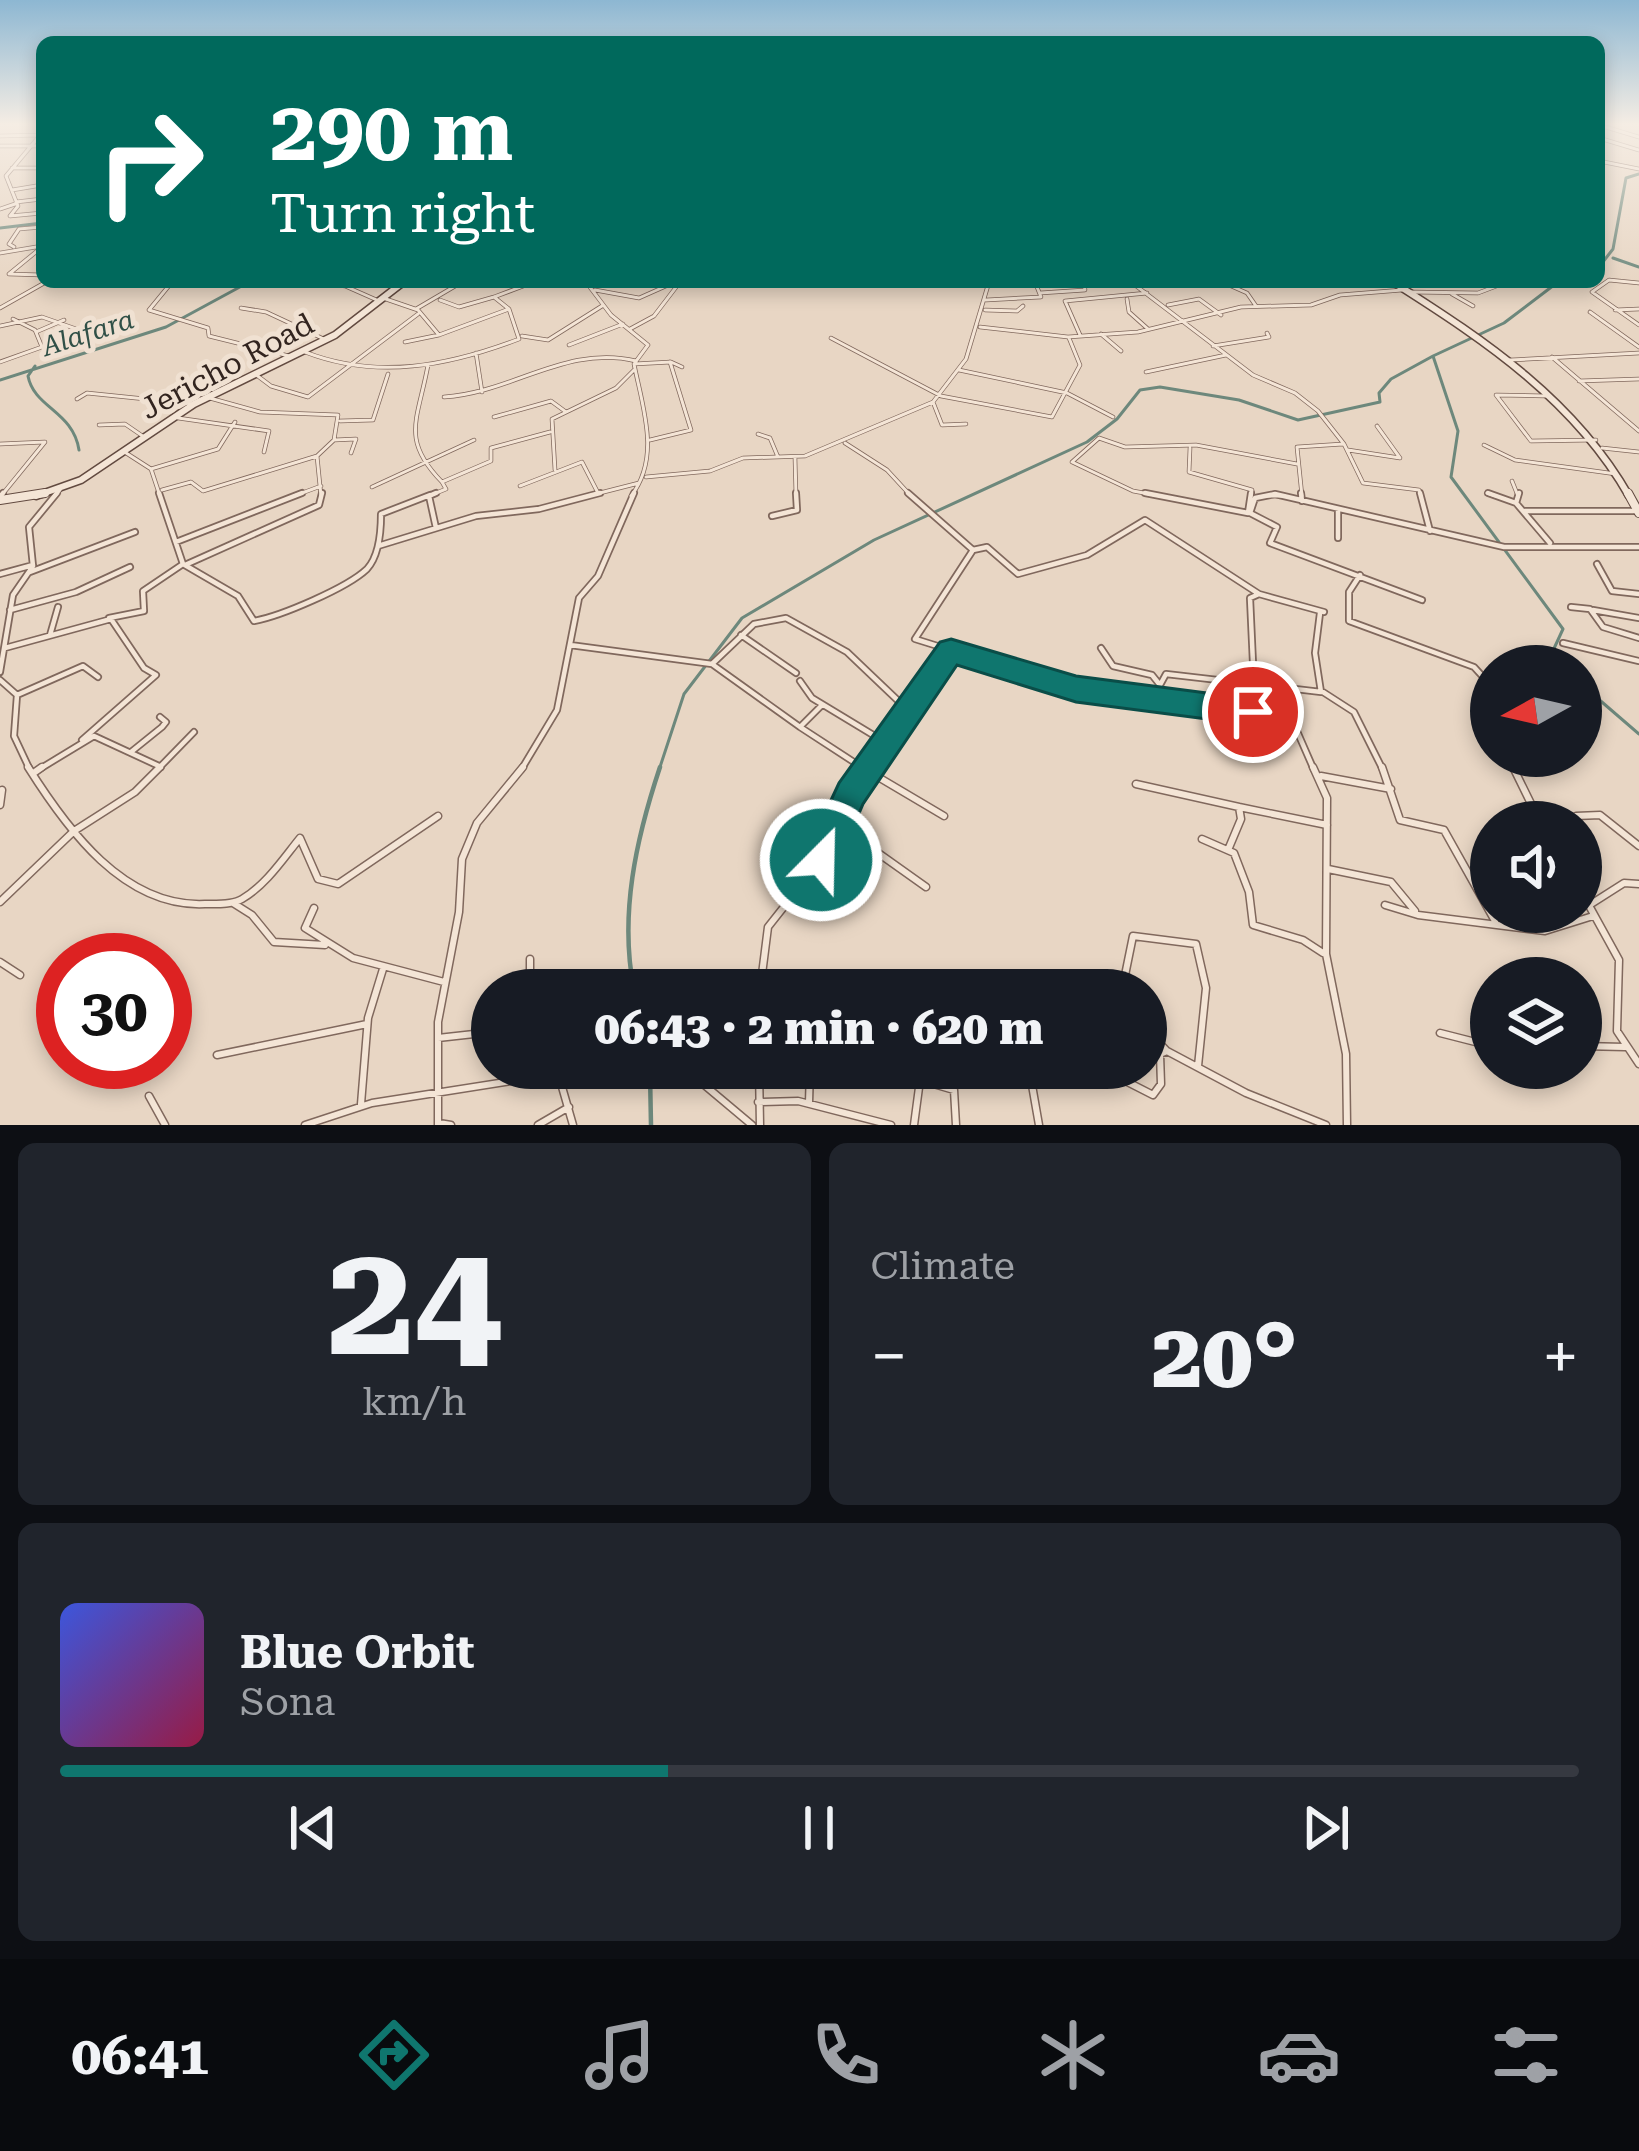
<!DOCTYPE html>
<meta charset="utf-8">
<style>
body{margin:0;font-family:"Roboto Serif",serif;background:#20242c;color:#f1f3f6;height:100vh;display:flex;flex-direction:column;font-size:45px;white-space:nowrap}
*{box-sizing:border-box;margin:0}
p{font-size:39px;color:#9ea1a6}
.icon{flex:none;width:66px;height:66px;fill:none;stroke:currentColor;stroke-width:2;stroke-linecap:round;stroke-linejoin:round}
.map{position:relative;height:1125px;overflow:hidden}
.drawer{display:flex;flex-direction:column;gap:18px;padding:18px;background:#0d0f14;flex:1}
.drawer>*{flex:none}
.top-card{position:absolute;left:36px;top:36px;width:1569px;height:252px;border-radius:18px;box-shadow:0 6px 18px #0003;background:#00695c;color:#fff;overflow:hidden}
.needle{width:78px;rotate:262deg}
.controls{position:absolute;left:1470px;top:645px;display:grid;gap:24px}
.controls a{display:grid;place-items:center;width:132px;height:132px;border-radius:50%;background:#171b24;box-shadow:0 6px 18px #0003;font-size:60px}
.speed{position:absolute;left:36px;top:933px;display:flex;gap:24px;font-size:60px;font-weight:700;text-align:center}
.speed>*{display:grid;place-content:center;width:156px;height:156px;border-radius:50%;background:#171b24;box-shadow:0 6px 18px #0003;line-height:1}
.speed .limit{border:18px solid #d22;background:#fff;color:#111}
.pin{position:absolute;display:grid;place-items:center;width:102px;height:102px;color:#fff;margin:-51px;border:6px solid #fff;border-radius:50%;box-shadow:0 3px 12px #0007}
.me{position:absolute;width:132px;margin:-66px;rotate:23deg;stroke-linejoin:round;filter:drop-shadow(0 0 9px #0008)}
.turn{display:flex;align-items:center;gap:42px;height:252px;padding:0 36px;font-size:54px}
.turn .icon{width:156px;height:156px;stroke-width:2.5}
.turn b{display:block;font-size:84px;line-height:102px}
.big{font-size:90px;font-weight:800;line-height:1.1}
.drawer .tile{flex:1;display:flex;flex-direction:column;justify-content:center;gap:18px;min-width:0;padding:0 42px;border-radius:18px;background:#20242c}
.drawer .dial{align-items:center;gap:0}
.dial b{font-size:156px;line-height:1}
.song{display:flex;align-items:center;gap:36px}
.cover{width:144px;height:144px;border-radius:18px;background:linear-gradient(135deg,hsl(230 70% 55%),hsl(340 70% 35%))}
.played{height:12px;border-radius:6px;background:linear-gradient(90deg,#0f766e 40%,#363941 40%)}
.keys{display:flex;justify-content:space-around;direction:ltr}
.heat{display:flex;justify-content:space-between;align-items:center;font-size:66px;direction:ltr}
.drawer .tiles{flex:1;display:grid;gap:18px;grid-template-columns:1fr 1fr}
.tile:last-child{grid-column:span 2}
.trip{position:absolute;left:471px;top:969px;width:696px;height:120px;border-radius:60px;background:#171b24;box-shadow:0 6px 18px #0003;font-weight:800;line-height:120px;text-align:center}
.dock{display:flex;height:192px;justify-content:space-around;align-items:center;background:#090b0e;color:#9ea1a6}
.dock .icon{width:84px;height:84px}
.dock .current{color:#0f766e}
.dock b{font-size:54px;color:#f1f3f6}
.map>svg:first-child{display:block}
</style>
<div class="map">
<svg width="1639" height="1125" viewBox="0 0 1639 1125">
<rect width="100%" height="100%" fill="#e8d6c4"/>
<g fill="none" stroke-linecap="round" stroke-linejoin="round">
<!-- stream-far1 -->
<path stroke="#6d887c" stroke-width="3" d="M0,228L42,223
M1613,258L1639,267
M1599,267L1613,249L1626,178L1639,174
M1558,282L1504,323L1433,356L1458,431L1451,477L1563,629L1551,655L1562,666
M35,366L28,376C34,408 73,411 79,450
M0,380L166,327L249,282
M1581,684L1639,734
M659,770L684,694L742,618L874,540L1087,442L1117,419L1140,390L1160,387L1239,400L1298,420L1380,402L1379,393L1391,379L1433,356"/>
<!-- stream -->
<path stroke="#6d887c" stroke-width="4.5" d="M634,990C619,915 636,839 660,767
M650,1073L651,1125"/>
<defs>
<path id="street-far2" d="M1599,125L1639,137
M42,133L6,176L18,206L10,216L42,213
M0,136L40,135
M1599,138L1639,150
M0,146H42
M1599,161L1639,169
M12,168H42
M12,190L42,185
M16,202L42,199
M0,209L15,204
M14,247L9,244L19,229L42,227
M42,247L9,274L42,275
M0,253L42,246
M172,282L149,310L208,328L209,336L289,356
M314,282L345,286L379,301
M586,282L611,315L648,345L634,364C643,409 661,457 631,496
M1131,282L1253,375L1295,393L1318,411L1344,444L1363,483L1419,490L1421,496
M1222,282L1247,293L1256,306
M1639,283L1609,280L1592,292L1639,325
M595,290L639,298L675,282
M1411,292L1478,293L1507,282
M1040,293L1085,290L1084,282
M1452,294L1473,306
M383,298L418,310L439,335L405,342
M1127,299L1129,312L1148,329
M440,300L459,307L494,297
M986,300L1041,297L1035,282
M1168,305L1199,299L1221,315
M0,308L46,282
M241,308L266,312L326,340
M416,309L462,282
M985,310L1017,311L1023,306
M1615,310L1639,309
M1590,312L1639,347
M0,326L42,317L82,331
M980,327L1068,337L1138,332L1241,307L1311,305L1340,295L1402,290
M630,329L654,316L680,282
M36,332L64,320
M1101,334L1121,351
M439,335L509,309
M1080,335L1065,301L1147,293
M522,336L548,340L602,306
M831,338L941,396L1052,417L1080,365L1069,338
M569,345L623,324
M1213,346L1269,337L1267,333
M305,352C377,380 448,366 519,339L509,309L494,297L534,282
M476,353L482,392
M1552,357L1639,431
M1510,360L1639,353
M0,362L42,347L35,330L13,319
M634,364L671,362L682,367
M428,365C418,420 400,439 442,482
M959,370L1067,393L1113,417
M1146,372L1226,355
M255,374L271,386L308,397L418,314
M1579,381L1639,379
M1546,396L1496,395L1531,441L1596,440
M206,397L260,412L338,415L334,440L317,456
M444,397C512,393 567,344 636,361
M77,399L87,393L194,404
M933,402L942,425L966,424
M494,417L551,401L566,412
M178,418L269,431L264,452
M340,421L373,420L388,374
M99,425L125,424L144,437
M758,434L770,438L778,457
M334,440L356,439L351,453
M650,440L691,430L670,362
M845,443L887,470L911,496
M0,444L45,442L1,496
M1484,445L1515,460L1616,474
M1190,448L1189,472L1252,490L1251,496
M1602,448L1639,452
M1348,450L1400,458L1377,426
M123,451L151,469L160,496
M795,458L796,496
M151,469L218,449L235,422
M555,470L552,419L616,388L635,369
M646,477L710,471L743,458L805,456L933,402L966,359L989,282
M1512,481L1518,496
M520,486L582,462L597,491
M372,487L474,440
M162,490L191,482L203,491L317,456L321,496
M1487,493L1496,496
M55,496L60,490
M294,496L321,486
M429,496L446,489L442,482L491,461V448L550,432
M588,496L639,483
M1160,496L1133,491L1072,462L1099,438L1125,447L1196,445L1297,464
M1264,496H1285
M1302,496L1297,447L1343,444"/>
<path id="street-far1" d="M159,493L183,564L238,596L254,621C281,616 347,588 367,569C379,556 381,531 381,514L430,495
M436,493L429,496L436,528
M908,493L973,550L987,547L1018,574L1087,555L1145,520L1259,594
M1145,493L1248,513L1251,493
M1301,493L1302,501
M1420,493L1430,531
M1488,493L1516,503L1550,543
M0,497L3,493
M1516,503L1519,493
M1338,511V538
M1525,511H1638
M772,516L797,510L796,493
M176,542L302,493
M378,546L476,516L539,509L600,493
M973,550L915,639L1076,689L1262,713
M1597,564L1612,591L1639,594
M185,565L319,505L322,493
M30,572L135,532
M0,574L33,565
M1360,575L1349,592V621L1474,667L1485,679L1491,721
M1422,600L1270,543L1277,527L1250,513L1255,498L1275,494L1504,547H1639
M1571,607L1590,609L1603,627L1639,638
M10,610L76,592L130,567
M1593,610L1639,618
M109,618L144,611L143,591L183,564
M50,635L58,607
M741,635L796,673
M1563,643L1639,661
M570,645L712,664L800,727
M5,648L111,619L144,668L156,675L82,740
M1101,648L1113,666L1152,675L1160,685L1166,674L1321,692L1315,653L1320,613
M712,664L754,624L786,618L847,652L911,713
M0,672L13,595L33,566L29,527L57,493
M0,680L17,695L14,736L30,770
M800,681L812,698L888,744L951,651
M1323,692L1354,712L1383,770
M17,695L83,666L98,677
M822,705L800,727L866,770
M131,752L162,727L166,722L160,717
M1508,756L1515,770
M38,770L94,736L161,767
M157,770L194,732
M521,770L557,710L579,598L598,576L634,493
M869,770L887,746
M1314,770L1293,722L1255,707L1250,598L1259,594L1324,612"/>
<path id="street" d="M28,767C67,829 124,908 205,904C216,904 232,905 242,899C266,885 283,859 300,838L318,879L338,884L438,816
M871,767L868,771L944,816
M1313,767L1327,798L1326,954L1346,1054L1347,1125
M1382,767L1400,820L1444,830L1495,921
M1513,767L1540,822
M35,772L42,767
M1321,776L1391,789
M1136,784L1239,807L1241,819L1228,850
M0,805L2,790
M1239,807L1327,825
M1576,816L1600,815L1639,846
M832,836L840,828L850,833L926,887
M1202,839L1234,853L1249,892L1253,925L1303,940L1323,953
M1328,869L1391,882L1415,911
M1581,891L1619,960L1617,1031L1639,1064
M0,902L74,831L135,792L160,767
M233,903L252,915L274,942L325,945
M1591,904L1624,883L1639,884
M1385,905L1418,915L1545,931L1593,916
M314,908L305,928L353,958L444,982
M530,959V990
M0,962L20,975
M760,990L768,927L821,860L850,794L868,771L861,767
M939,990H962
M1122,990L1133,936L1196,944L1206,988L1198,1066
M1146,1029L1167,1051
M1440,1033L1491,1046
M438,1038L492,1032
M1581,1046L1625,1047
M217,1055L367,1024
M630,1068L696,1078L752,1125
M759,1068L760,1125
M920,1068V1080L954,1090L956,1125
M1029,1068L1039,1125
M1100,1068L1153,1095L1161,1084L1160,1054L1167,1051L1246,1093L1326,1125
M560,1080L573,1125
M149,1096L165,1125
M758,1102L798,1101L891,1125
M809,1103L810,1068
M361,1104L368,1018L383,969
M439,1123L451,1125
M305,1125L372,1103L594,1068
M438,1125V1022L459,912L462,859L477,823L523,767
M538,1125L569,1107
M914,1125L920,1080"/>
<path id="secondary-far2" d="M1393,282L1401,287
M397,287L403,282"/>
<path id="secondary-far1" d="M1396,284C1486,341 1575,401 1629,496
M36,496L81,480L194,404L335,335L401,284"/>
<path id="secondary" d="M1628,493L1639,513
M0,500L45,493"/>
</defs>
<!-- street-far2 casing -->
<use href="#street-far2" stroke="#80685d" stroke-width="4.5"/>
<!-- street-far1 casing -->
<use href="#street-far1" stroke="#80685d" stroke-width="8"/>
<!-- street casing -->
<use href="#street" stroke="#80685d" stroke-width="9"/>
<!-- secondary-far2 casing -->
<use href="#secondary-far2" stroke="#624a40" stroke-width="6"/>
<!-- secondary-far1 casing -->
<use href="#secondary-far1" stroke="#624a40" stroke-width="9"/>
<!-- secondary casing -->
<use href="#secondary" stroke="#624a40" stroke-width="10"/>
<!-- street-far2 -->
<use href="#street-far2" stroke="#f4e5d6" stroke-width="3"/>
<!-- street-far1 -->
<use href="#street-far1" stroke="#f4e5d6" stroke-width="4.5"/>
<!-- street -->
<use href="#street" stroke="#f4e5d6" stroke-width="6"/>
<!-- secondary-far2 -->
<use href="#secondary-far2" stroke="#f4e5d6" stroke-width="4.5"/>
<!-- secondary-far1 -->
<use href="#secondary-far1" stroke="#f4e5d6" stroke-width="6"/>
<!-- secondary -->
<use href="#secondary" stroke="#f4e5d6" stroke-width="8"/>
</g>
<!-- sky -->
<linearGradient id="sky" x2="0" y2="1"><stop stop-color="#8db7d2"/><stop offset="0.44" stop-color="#f5ede4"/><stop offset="1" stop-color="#f5ede4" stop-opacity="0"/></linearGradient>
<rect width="1639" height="282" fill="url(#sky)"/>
<!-- route -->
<path fill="#0f766e" stroke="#0a4d48" stroke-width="3" d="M951,639L1076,676L1253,699L1264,702L1269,712L1264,721L1253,725L1076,702L957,665L863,804L834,872L821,877L808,872L803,860L839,783L940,642Z"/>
<g text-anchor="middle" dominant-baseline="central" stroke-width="10" stroke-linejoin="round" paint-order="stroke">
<!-- far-water labels -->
<g font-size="27" font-style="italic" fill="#305047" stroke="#f0e1d2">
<text transform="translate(88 333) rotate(-18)">Alafara</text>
</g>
<!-- street labels -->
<g font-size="30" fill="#32241f" stroke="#f0e1d2">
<text transform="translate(227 366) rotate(-28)">Jericho Road</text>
</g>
</g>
</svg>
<div class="controls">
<a><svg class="needle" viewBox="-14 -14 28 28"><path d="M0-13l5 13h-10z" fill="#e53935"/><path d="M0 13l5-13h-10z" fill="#9ea1a6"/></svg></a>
<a><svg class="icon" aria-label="sound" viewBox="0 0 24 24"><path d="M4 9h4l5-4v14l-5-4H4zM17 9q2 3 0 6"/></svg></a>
<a><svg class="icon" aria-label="layers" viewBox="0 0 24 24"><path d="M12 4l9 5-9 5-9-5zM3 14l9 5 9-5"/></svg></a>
</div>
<div class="speed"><div class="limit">30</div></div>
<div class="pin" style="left:1253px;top:712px;background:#d93025"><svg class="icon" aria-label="arrive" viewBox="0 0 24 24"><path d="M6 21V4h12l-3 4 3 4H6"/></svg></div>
<svg class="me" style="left:821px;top:860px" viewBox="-20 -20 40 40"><circle r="17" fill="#0f766e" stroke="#fff" stroke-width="3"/><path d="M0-11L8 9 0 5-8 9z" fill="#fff"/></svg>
<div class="trip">06:43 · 2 min · 620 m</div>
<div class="top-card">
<div class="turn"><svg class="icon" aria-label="right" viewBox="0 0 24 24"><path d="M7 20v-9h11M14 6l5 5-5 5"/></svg><div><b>290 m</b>Turn right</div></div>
</div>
</div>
<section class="drawer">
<div class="tiles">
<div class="tile dial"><b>24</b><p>km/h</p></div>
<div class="tile"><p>Climate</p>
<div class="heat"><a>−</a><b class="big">20°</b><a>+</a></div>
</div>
<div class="tile">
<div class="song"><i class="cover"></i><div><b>Blue Orbit</b><p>Sona</p></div></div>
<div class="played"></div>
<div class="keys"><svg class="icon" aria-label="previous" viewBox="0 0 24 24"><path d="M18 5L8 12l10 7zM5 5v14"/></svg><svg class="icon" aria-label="pause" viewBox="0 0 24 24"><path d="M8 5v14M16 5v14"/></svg><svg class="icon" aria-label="next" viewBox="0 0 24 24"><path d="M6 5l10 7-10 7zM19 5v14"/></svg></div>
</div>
</div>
</section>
<nav class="dock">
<b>06:41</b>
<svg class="icon current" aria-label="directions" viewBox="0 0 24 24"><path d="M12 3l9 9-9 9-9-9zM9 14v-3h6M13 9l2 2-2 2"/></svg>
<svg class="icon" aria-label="music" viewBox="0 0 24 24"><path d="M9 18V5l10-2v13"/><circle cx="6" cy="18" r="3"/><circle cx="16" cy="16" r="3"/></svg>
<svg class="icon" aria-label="phone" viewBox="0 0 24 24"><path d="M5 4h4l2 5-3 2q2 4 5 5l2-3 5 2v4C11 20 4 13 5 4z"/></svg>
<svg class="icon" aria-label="climate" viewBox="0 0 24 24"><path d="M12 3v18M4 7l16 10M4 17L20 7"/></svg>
<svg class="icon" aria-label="car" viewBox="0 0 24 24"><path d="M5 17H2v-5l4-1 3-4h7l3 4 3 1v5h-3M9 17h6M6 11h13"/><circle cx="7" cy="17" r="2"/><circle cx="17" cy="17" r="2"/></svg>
<svg class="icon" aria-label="filters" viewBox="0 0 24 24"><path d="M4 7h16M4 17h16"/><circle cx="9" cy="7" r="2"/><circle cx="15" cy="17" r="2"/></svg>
</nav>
